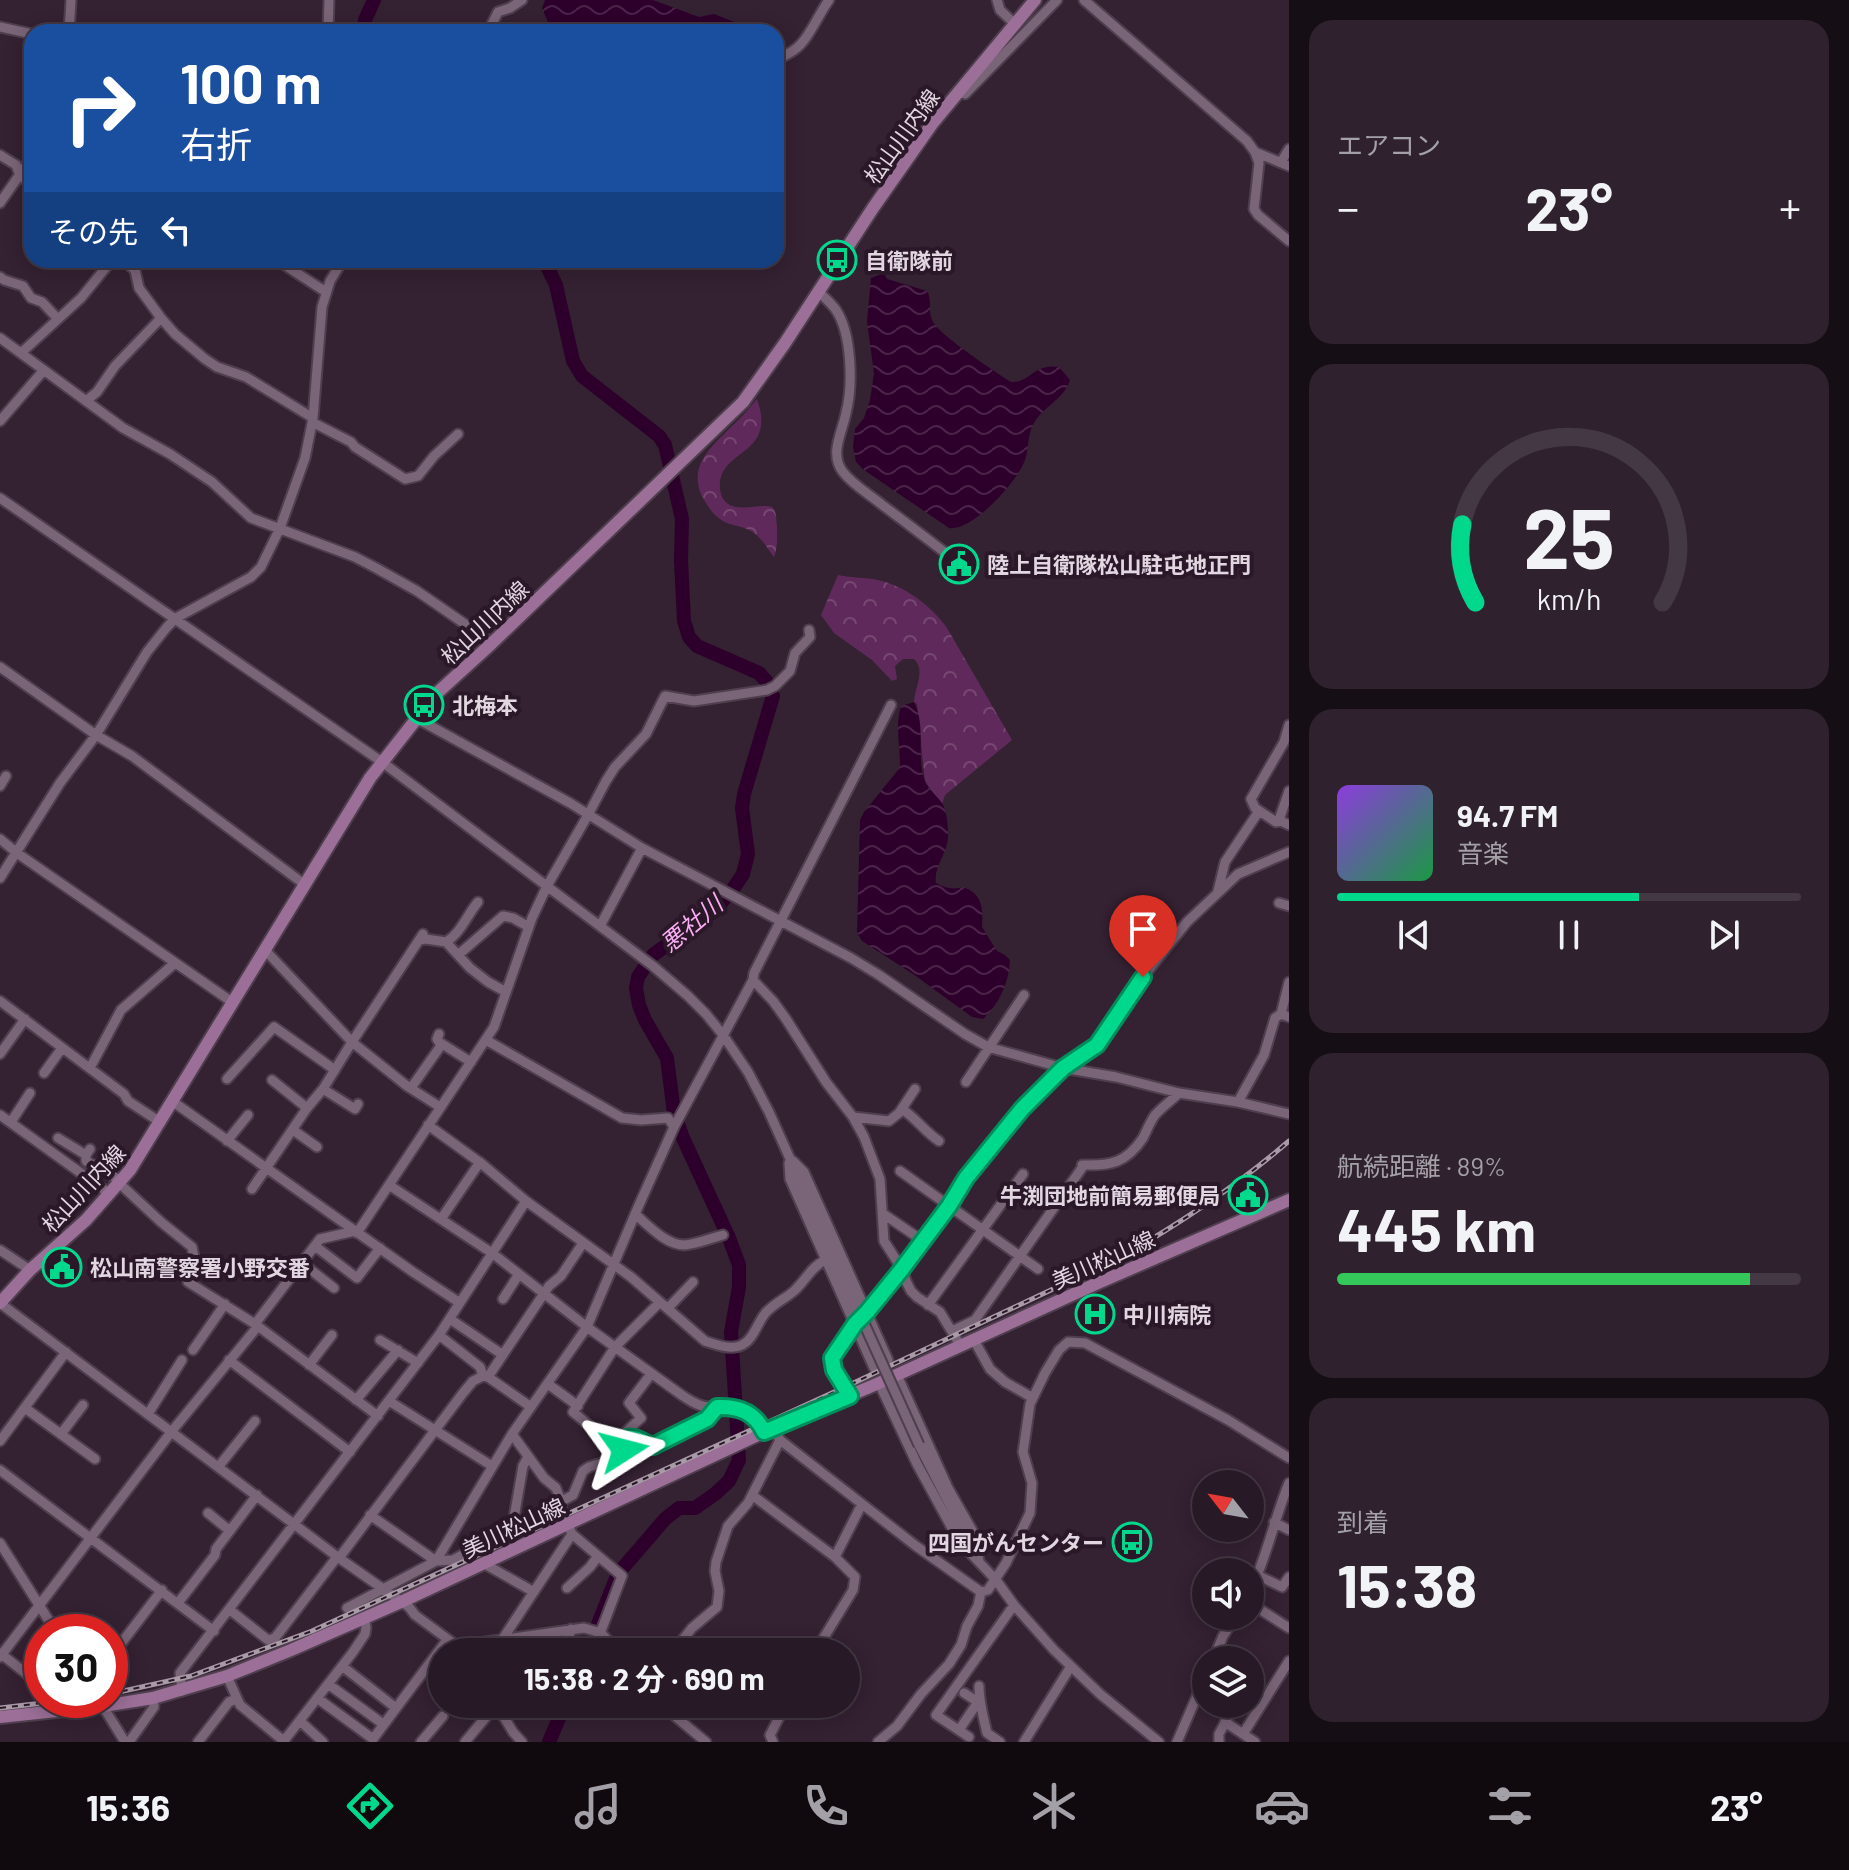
<!DOCTYPE html>
<html lang="ja">
<meta charset="utf-8">
<style>
body{margin:0;font-family:Barlow,"Noto Sans JP",sans-serif;background:#2f222e;color:#f1f3f6;height:100vh;display:flex;flex-direction:column;font-size:30px;white-space:nowrap}
*{box-sizing:border-box;margin:0}
p{font-size:26px;color:#a4a0a7}
.icon{flex:none;width:44px;height:44px;fill:none;stroke:currentColor;stroke-width:2;stroke-linecap:round;stroke-linejoin:round}
.map{position:relative;flex:1;overflow:hidden}
.sheet{display:flex;flex-direction:column;gap:20px;padding:20px;background:#150e15;width:560px}
.sheet>*{flex:none}
.banner{position:absolute;left:24px;top:24px;width:760px;height:244px;border-radius:24px;box-shadow:0 4px 20px #0003,0 0 0 2px #433843;background:#1a4fa0;color:#fff;overflow:hidden}
.needle{width:52px;rotate:301deg}
.buttons{position:absolute;left:1192px;top:1470px;display:grid;gap:16px}
.buttons a{display:grid;place-items:center;width:72px;height:72px;border-radius:50%;background:#271926;box-shadow:0 4px 20px #0003,0 0 0 2px #433843;font-size:40px}
.speed{position:absolute;left:24px;top:1614px;display:flex;gap:16px;font-size:40px;font-weight:700;text-align:center}
.speed>*{display:grid;place-content:center;width:104px;height:104px;border-radius:50%;background:#271926;box-shadow:0 4px 20px #0003,0 0 0 2px #433843;line-height:1}
.speed .limit{border:12px solid #d22;background:#fff;color:#111}
.pin{position:absolute;display:grid;place-items:center;width:68px;height:68px;color:#fff;margin:-82px -34px;border-radius:50% 50% 50% 0;rotate:-45deg;box-shadow:0 0 8px #0007}
.pin .icon{rotate:45deg}
.me{position:absolute;width:88px;margin:-44px;rotate:81deg;stroke-linejoin:round;filter:drop-shadow(0 0 6px #0008)}
.turn{display:flex;align-items:center;gap:28px;height:168px;padding:0 24px;font-size:36px}
.turn .icon{width:104px;height:104px;stroke-width:2.5}
.turn b{display:block;font-size:56px;line-height:68px}
.then{display:flex;align-items:center;height:76px;padding:0 24px;background:#0003;gap:16px;font-size:30px}
.big{font-size:60px;font-weight:700;line-height:1.1}
.sheet .widget{flex:1;display:flex;flex-direction:column;justify-content:center;gap:12px;min-width:0;padding:0 28px;border-radius:24px;background:#2f222e}
.sheet .dial{align-items:center;gap:0}
.dial svg{height:208px;overflow:visible;fill:none;stroke:#433843;stroke-width:7;stroke-linecap:round;text-anchor:middle}
.dial text{fill:#f1f3f6;stroke:none}
.song{display:flex;align-items:center;gap:24px}
.cover{width:96px;height:96px;border-radius:12px;background:linear-gradient(135deg,hsl(270 70% 55%),hsl(140 70% 35%))}
.played{height:8px;border-radius:4px;background:linear-gradient(90deg,#00d98c 65%,#433843 65%)}
.keys{display:flex;justify-content:space-around;direction:ltr}
.heat{display:flex;justify-content:space-between;align-items:center;font-size:44px;direction:ltr}
.charge{height:12px;border-radius:6px;background:linear-gradient(90deg,#34c759 89%,#433843 0)}
.trip{position:absolute;left:428px;top:1638px;width:432px;height:80px;border-radius:40px;background:#271926;box-shadow:0 4px 20px #0003,0 0 0 2px #433843;font-weight:700;line-height:80px;text-align:center}
.menu{display:flex;height:128px;justify-content:space-around;align-items:center;background:#100a0f;color:#a4a0a7}
.menu .icon{width:56px;height:56px}
.menu .on{color:#00d98c}
.menu b{font-size:36px;color:#f1f3f6}
main{display:flex;flex:1;min-height:0}
.map>svg:first-child{display:block}
</style>
<main>
<div class="map">
<svg width="1289" height="1742" viewBox="0 0 1289 1742">
<defs>
<pattern id="forest-crowns" width="20" height="18" patternUnits="userSpaceOnUse" patternTransform="scale(2)"><rect width="20" height="18" fill="#5f2a5b"/><path d="M2 6a3 3 0 1 1 6 0M12 15a3 3 0 1 1 6 0" fill="none" stroke="#764872"/></pattern>
<pattern id="water-waves" width="16" height="10" patternUnits="userSpaceOnUse" patternTransform="scale(2)"><rect width="16" height="10" fill="#2d002b"/><path d="M0 5q4-4 8 0t8 0" fill="none" stroke="#4b2449"/></pattern>
</defs>
<rect width="100%" height="100%" fill="#342132"/>
<!-- forest -->
<path fill="url(#forest-crowns)" d="M757,399C778,458 716,448 720,489C724,521 764,500 773,508C777,513 776,521 777,526C777,538 778,546 774,557C767,548 760,535 749,530C740,525 729,526 720,519C713,514 708,507 704,500C686,467 710,448 732,426C741,418 749,408 757,399Z
M838,575C852,578 868,577 882,581C908,588 932,607 947,628L1012,740L945,795L942,804L925,782L917,704L914,702C915,687 926,670 914,659H903L895,666L897,679L892,681L872,660L834,633L821,615Z"/>
<!-- water -->
<path fill="url(#water-waves)" d="M545,0H653L699,17L714,14L737,23L735,26L727,30L708,28L694,32L669,31L619,25L607,32H552L542,8Z
M884,273L887,279L927,291C933,301 927,312 933,322C942,337 994,371 1011,382C1030,383 1034,363 1059,367L1070,380C1065,398 1043,407 1034,423C1027,435 1029,448 1025,460C1018,481 972,532 949,528L864,470L856,462L853,447L855,429L864,418L870,400L874,374L867,321L871,278Z
M914,702C927,726 915,761 926,783C930,791 937,796 942,803C947,812 948,824 948,834C949,852 933,866 936,883C945,888 953,890 963,887C983,894 983,909 982,927L997,951L1005,955L1010,960C1009,983 999,1004 983,1019L972,1017L913,974L862,941L857,933L860,820L864,812L898,770L900,765C900,745 895,725 901,706Z"/>
<g fill="none" stroke-linecap="round" stroke-linejoin="round">
<!-- river -->
<path stroke="#2d002b" stroke-width="14" d="M364,32L365,20L374,0
M544,260L556,285L573,361L582,376L659,436L665,445L682,519L681,560L684,621L689,637L697,646L759,673L767,682L773,696L744,794L742,808L748,854L743,874L733,889L715,910L653,955L638,977L636,988L639,1005L645,1020L667,1058L674,1113L683,1138L729,1238L739,1265V1287L731,1332L739,1460L729,1481L715,1494L695,1508H679L665,1519L622,1569L615,1581L587,1652
M549,1742L565,1704"/>
<defs>
<path id="minor" d="M997,0L1000,10L1015,24
M1084,0L1247,141L1255,152L1289,166
M0,27L32,34
M69,32L71,0
M328,32L329,0
M488,32L498,12L510,8L522,0
M776,60C782,57 789,54 794,50C808,41 818,15 829,0
M958,92L965,94L1057,0
M1255,152L1259,163L1254,209L1258,215L1289,241
M0,155L16,165L20,175L32,185
M1281,162L1289,149
M0,203L32,157
M123,260L135,270L139,288L161,318L175,334L205,359L217,367L246,377L313,418
M277,260L326,292
M0,277L4,280L23,286L31,298L42,302L58,319
M819,292C825,298 832,304 836,310C852,334 853,386 846,413C842,433 829,454 843,472C853,485 869,494 881,504C908,524 934,544 960,564
M0,338L123,428L170,454L212,482L251,518L355,557L376,568L417,591L481,635L491,644
M21,353L81,298L112,260
M86,401L97,392L115,366L161,318
M0,421L44,370
M312,422L351,442L355,447L405,479L418,476L434,456L458,434
M0,498L382,762L653,966L688,996L706,1014L723,1035L748,1072L769,1112L858,1310
M0,667L96,735L132,756L304,884
M416,718L570,803L642,848L851,958L879,975L965,1034L988,1047L1063,1068L1116,1077L1179,1093L1238,1102L1289,1114
M1289,725L1284,742L1251,799L1255,808L1276,822L1281,821L1289,825
M0,786L6,776
M1281,821L1280,817L1289,791
M0,839L17,853L232,1002
M0,878L60,783L96,735L147,652L167,627L176,618L251,577L261,567L280,528L305,458L313,418L322,307L330,281L343,260
M1218,891L1225,862L1259,811
M1279,903L1289,906
M600,926L642,848
M419,940L426,939L446,942L470,968L488,982L506,992
M446,942C461,933 467,915 478,902
M265,950L352,1042L407,1086L440,1107
M458,955L503,916L513,918L529,927
M753,980L773,1001L786,1019L826,1082L853,1117L864,1137L880,1179L884,1241L902,1269L906,1281L911,1291L917,1297L940,1312L960,1345
M1289,982L1281,1014L1289,1017
M0,1001L124,1094L128,1101L160,1122
M439,1034L437,1039L439,1042L471,1062
M486,1040L622,1118L641,1120L668,1118L674,1127
M0,1054L25,1019
M90,1068L121,1010L175,963
M44,1073L62,1048
M227,1079L274,1027L335,1070
M272,1080L307,1108
M966,1082L1024,995
M411,1088L442,1044
M323,1089L355,1109L358,1104
M172,1101L413,1272L460,1303
M1238,1102L1264,1055L1275,1018L1281,1014
M902,1109C917,1119 924,1131 939,1141
M0,1115L110,1194
M853,1117L889,1121L899,1113L915,1089
M11,1122L30,1093
M428,1125L482,1164L526,1201L631,1277L705,1341C720,1346 739,1354 751,1337C756,1330 759,1322 764,1315C771,1305 785,1299 794,1291C806,1280 811,1267 825,1260
M293,1130L317,1147
M58,1138L86,1155
M227,1141L248,1115
M90,1149L86,1155V1161L121,1181
M793,1161L804,1172L888,1360
M789,1163L790,1179L874,1368
M1082,1165C1111,1166 1126,1163 1143,1138C1147,1130 1150,1122 1155,1115C1162,1107 1172,1100 1179,1093
M900,1171L1038,1269
M119,1183L161,1222L192,1247L195,1262L188,1282L255,1324L378,1416
M389,1185L492,1253L587,1327L683,1396C691,1401 698,1406 708,1407C714,1408 721,1406 728,1406C745,1407 758,1417 764,1432
M252,1189L307,1108L323,1089L352,1042L423,934
M882,1213L923,1241
M635,1214C648,1225 666,1245 684,1245C697,1244 711,1238 723,1235
M441,1219L480,1162
M357,1233L494,1027L532,918L547,886L588,815L606,781L615,767L646,734L665,696L694,701L767,690L775,686L790,671L795,653L810,637L809,630
M315,1246L357,1278L380,1248
M0,1250L30,1270
M302,1263L334,1288
M503,1299L519,1274
M0,1303L339,1558L409,1607L415,1615L457,1646L584,1628L601,1633L619,1652
M928,1305L1023,1174
M668,1308L693,1282
M450,1319L503,1355
M255,1324L320,1239L355,1231
M952,1331L975,1320L1084,1165
M439,1335L480,1367L483,1376
M380,1340L418,1363
M974,1340L990,1369L1005,1382L1033,1398
M193,1350L225,1304
M229,1360L350,1452
M309,1365L332,1335
M897,1375L948,1488L973,1532L979,1561
M488,1377L531,1407
M879,1383L917,1464L959,1541L996,1580L1014,1605L1054,1650L1100,1694L1159,1742
M548,1384L578,1406
M850,1396L834,1370L832,1358L855,1324L867,1312L902,1269L949,1206L966,1178L1022,1109L1063,1068L1097,1045L1143,977L1187,922L1238,874L1289,852
M356,1400L398,1350
M389,1401L492,1466
M25,1408L95,1459
M148,1414L182,1360
M773,1428L780,1440L916,1546L981,1592L988,1590L1006,1563L1030,1513L1032,1483L1023,1452L1030,1404L1045,1373L1059,1350L1068,1342L1085,1343L1228,1420L1289,1458
M61,1434L83,1405
M512,1434L544,1478L556,1488L561,1501
M0,1441L66,1352
M613,1445L573,1412L615,1347L660,1302
M919,1445L974,1552
M653,1446L645,1444L637,1438H627L624,1444L627,1453L632,1456L639,1455L653,1446L707,1419L717,1407
M219,1466L255,1421
M0,1470L214,1631
M752,1495L835,1557L855,1577L853,1590L815,1652
M208,1513L230,1531
M370,1515L436,1561L453,1560L573,1495L583,1471L589,1467L605,1462L610,1456L617,1440L641,1418L629,1403L651,1374
M1274,1522L1289,1530
M512,1529L523,1466L528,1457
M572,1534L622,1576L593,1652
M0,1543L56,1632
M835,1557L862,1504
M339,1558L463,1393L473,1381L483,1376L488,1377L549,1286L561,1276L583,1243
M483,1563L534,1592
M1257,1575L1282,1587L1289,1577
M567,1588L590,1567L598,1556
M1250,1592C1267,1557 1274,1519 1289,1483
M178,1603L215,1555L216,1549L257,1495
M1250,1603L1289,1628
M347,1608L436,1561L512,1434L587,1327L639,1205L674,1127L753,980L754,973L891,705
M230,1610L268,1640L275,1638L337,1557
M511,1639L517,1652
M679,1646L713,1651
M496,1652L502,1640L572,1534L559,1503
M559,1652L569,1637L571,1629
M673,1652L692,1628L717,1607L719,1591L715,1571L716,1562L728,1526L748,1503L780,1440
M0,1653L42,1686
M0,1657L172,1431L258,1326
M110,1658L162,1590
M1213,1660L1223,1636L1236,1616
M342,1666L396,1708
M1250,1667L1252,1662
M227,1676L240,1705L285,1742
M328,1684L379,1721
M979,1686C979,1702 983,1716 987,1733L1000,1742
M182,1691L180,1673L439,1335L526,1201
M317,1698L373,1739L447,1640
M99,1700L125,1742
M496,1704L513,1732L522,1742
M546,1704L550,1712
M664,1704L676,1717L706,1742
M300,1721L323,1742
M1225,1722L1255,1742
M959,1730L978,1702L964,1693
M1243,1734L1289,1661
M969,1737L936,1715L1014,1605
M129,1742L154,1707L153,1698
M198,1742L229,1702L236,1699
M283,1742L353,1652L365,1634L366,1628L365,1619
M421,1742L443,1716
M465,1742L496,1705
M773,1742L770,1735L786,1704
M878,1742L897,1726L921,1694L949,1664L961,1645L967,1626L978,1606L981,1592
M1024,1742L1071,1666
M1177,1742L1206,1675
M1219,1742V1734L1235,1704"/>
<path id="major" d="M0,1303L30,1270L86,1220L130,1170L370,778L436,694L491,644L743,402L785,343L873,208L932,124L1035,0
M0,1717L103,1706L153,1698L227,1676L291,1650L401,1602L764,1432L879,1383L1100,1282L1289,1200"/>
</defs>
<!-- minor casing -->
<use href="#minor" stroke="#4f3f4e" stroke-width="13"/>
<!-- major casing -->
<use href="#major" stroke="#4f3f4e" stroke-width="16"/>
<!-- minor -->
<use href="#minor" stroke="#7a6478" stroke-width="9"/>
<!-- major -->
<use href="#major" stroke="#9c6f98" stroke-width="12"/>
<defs>
<path id="rail" d="M110,1694L191,1676L312,1631L845,1387L1123,1256C1182,1222 1238,1185 1289,1141
M0,1708L68,1700"/>
</defs>
<!-- rail casing -->
<use href="#rail" stroke="#a99aa7" stroke-width="5"/>
<!-- rail -->
<use href="#rail" stroke="#2a1728" stroke-width="2" stroke-dasharray="6" stroke-linecap="butt"/>
<defs>
<path id="minor-bridge" d="M858,1310L919,1445"/>
</defs>
<!-- minor-bridge casing -->
<use href="#minor-bridge" stroke="#4f3f4e" stroke-width="13" stroke-linecap="butt"/>
<!-- minor-bridge -->
<use href="#minor-bridge" stroke="#7a6478" stroke-width="9"/>
</g>
<g fill="none" stroke-linecap="round" stroke-linejoin="round">
<defs>
<path id="route" d="M624,1450V1444L627,1438C637,1436 644,1443 653,1446L707,1419L717,1407C738,1406 755,1412 764,1432L850,1396L834,1370L832,1358L855,1324L867,1312L902,1269L949,1206L966,1178L1022,1109L1063,1068L1097,1045L1143,977"/>
</defs>
<!-- route casing -->
<use href="#route" stroke="#008d5b" stroke-width="20"/>
<!-- route -->
<use href="#route" stroke="#00d98c" stroke-width="14"/>
</g>
<!-- icons -->
<defs>
<symbol id="bus-ring" viewBox="-11 -11 22 22"><circle r="9.5" fill="#2a1728" stroke="#00d98c" stroke-width="1.5"/><path d="M-5-6H5V4H4V6H2V4H-2V6H-4V4H-5ZM-3.5-4V0h7V-4ZM-3.5 1.2v1.5H-2V1.2ZM2 1.2v1.5H3.5V1.2Z" fill="#00d98c"/></symbol>
<symbol id="civic-ring" viewBox="-11 -11 22 22"><circle r="9.5" fill="#2a1728" stroke="#00d98c" stroke-width="1.5"/><path d="M-.6-6.5H3V-4.5H.6V-3L4-1V1h2V6H-6V1h2V-1L-.6-3ZM-1.2 2.5V6h2.4V2.5Z" fill="#00d98c"/></symbol>
<symbol id="hospital-ring" viewBox="-11 -11 22 22"><circle r="9.5" fill="#2a1728" stroke="#00d98c" stroke-width="1.5"/><path d="M-5-5h3v3.5h4V-5h3V5h-3V1.5h-4V5h-3Z" fill="#00d98c"/></symbol>
</defs>
<g fill-rule="evenodd">
<use href="#bus-ring" x="815" y="238" width="44" height="44"/>
<use href="#civic-ring" x="937" y="542" width="44" height="44"/>
<use href="#bus-ring" x="402" y="683" width="44" height="44"/>
<use href="#civic-ring" x="1226" y="1173" width="44" height="44"/>
<use href="#civic-ring" x="40" y="1245" width="44" height="44"/>
<use href="#hospital-ring" x="1073" y="1292" width="44" height="44"/>
<use href="#bus-ring" x="1110" y="1520" width="44" height="44"/>
</g>
<g text-anchor="middle" dominant-baseline="central" stroke-width="8" stroke-linejoin="round" paint-order="stroke">
<!-- street labels -->
<g font-size="22" fill="#e2d6e1" stroke="#2a1728">
<text transform="translate(901 136) rotate(-54)">松山川内線</text>
<text transform="translate(484 622) rotate(-43)">松山川内線</text>
<text transform="translate(83 1188) rotate(-47)">松山川内線</text>
<text transform="translate(1103 1259) rotate(-24)">美川松山線</text>
<text transform="translate(513 1527) rotate(-25)">美川松山線</text>
</g>
<!-- poi labels -->
<g font-size="22" font-weight="bold" fill="#e2d6e1" stroke="#2a1728" text-anchor="start">
<text x="865" y="260">自衛隊前</text>
<text x="987" y="564">陸上自衛隊松山駐屯地正門</text>
<text x="452" y="705">北梅本</text>
<text x="1220" y="1195" text-anchor="end">牛渕団地前簡易郵便局</text>
<text x="90" y="1267">松山南警察署小野交番</text>
<text x="1123" y="1314">中川病院</text>
<text x="1104" y="1542" text-anchor="end">四国がんセンター</text>
</g>
<!-- water labels -->
<g font-size="24" font-style="italic" fill="#f8acf1" stroke="#2a1728">
<text transform="translate(691 923) rotate(-40)">悪社川</text>
</g>
</g>
</svg>
<div class="buttons">
<a><svg class="needle" viewBox="-14 -14 28 28"><path d="M0-13l5 13h-10z" fill="#e53935"/><path d="M0 13l5-13h-10z" fill="#a4a0a7"/></svg></a>
<a><svg class="icon" aria-label="sound" viewBox="0 0 24 24"><path d="M4 9h4l5-4v14l-5-4H4zM17 9q2 3 0 6"/></svg></a>
<a><svg class="icon" aria-label="layers" viewBox="0 0 24 24"><path d="M12 4l9 5-9 5-9-5zM3 14l9 5 9-5"/></svg></a>
</div>
<div class="speed"><div class="limit">30</div></div>
<div class="pin" style="left:1143px;top:977px;background:#d93025"><svg class="icon" aria-label="arrive" viewBox="0 0 24 24"><path d="M6 21V4h12l-3 4 3 4H6"/></svg></div>
<svg class="me" style="left:624px;top:1450px" viewBox="-20 -20 40 40"><path d="M0-17L14 15 0 8-14 15z" fill="#00d98c" stroke="#fff" stroke-width="4"/></svg>
<div class="trip">15:38 · 2 分 · 690 m</div>
<div class="banner">
<div class="turn"><svg class="icon" aria-label="right" viewBox="0 0 24 24"><path d="M7 20v-9h11M14 6l5 5-5 5"/></svg><div><b>100 m</b>右折</div></div>
<div class="then">その先<svg class="icon" aria-label="left" viewBox="0 0 24 24"><path d="M17 20v-9H6M10 6l-5 5 5 5"/></svg></div>
</div>
</div>
<section class="sheet">
<div class="widget"><p>エアコン</p>
<div class="heat"><a>−</a><b class="big">23°</b><a>+</a></div>
</div>
<div class="widget dial"><svg viewBox="0 0 100 80">
<path d="M14 69A42 42 0 1 1 86 69"/>
<path d="M14 69A42 42 0 0 1 9 39" stroke="#00d98c"/>
<text x="50" y="56" font-size="32" font-weight="700">25</text>
<text x="50" y="72" font-size="11">km/h</text>
</svg></div>
<div class="widget">
<div class="song"><i class="cover"></i><div><b>94.7 FM</b><p>音楽</p></div></div>
<div class="played"></div>
<div class="keys"><svg class="icon" aria-label="previous" viewBox="0 0 24 24"><path d="M18 5L8 12l10 7zM5 5v14"/></svg><svg class="icon" aria-label="pause" viewBox="0 0 24 24"><path d="M8 5v14M16 5v14"/></svg><svg class="icon" aria-label="next" viewBox="0 0 24 24"><path d="M6 5l10 7-10 7zM19 5v14"/></svg></div>
</div>
<div class="widget"><p>航続距離 · 89%</p><b class="big">445 km</b><div class="charge"></div></div>
<div class="widget"><p>到着</p><b class="big">15:38</b></div>
</section>
</main>
<nav class="menu">
<b>15:36</b>
<svg class="icon on" aria-label="directions" viewBox="0 0 24 24"><path d="M12 3l9 9-9 9-9-9zM9 14v-3h6M13 9l2 2-2 2"/></svg>
<svg class="icon" aria-label="music" viewBox="0 0 24 24"><path d="M9 18V5l10-2v13"/><circle cx="6" cy="18" r="3"/><circle cx="16" cy="16" r="3"/></svg>
<svg class="icon" aria-label="phone" viewBox="0 0 24 24"><path d="M5 4h4l2 5-3 2q2 4 5 5l2-3 5 2v4C11 20 4 13 5 4z"/></svg>
<svg class="icon" aria-label="climate" viewBox="0 0 24 24"><path d="M12 3v18M4 7l16 10M4 17L20 7"/></svg>
<svg class="icon" aria-label="car" viewBox="0 0 24 24"><path d="M5 17H2v-5l4-1 3-4h7l3 4 3 1v5h-3M9 17h6M6 11h13"/><circle cx="7" cy="17" r="2"/><circle cx="17" cy="17" r="2"/></svg>
<svg class="icon" aria-label="filters" viewBox="0 0 24 24"><path d="M4 7h16M4 17h16"/><circle cx="9" cy="7" r="2"/><circle cx="15" cy="17" r="2"/></svg>
<b>23°</b>
</nav>
